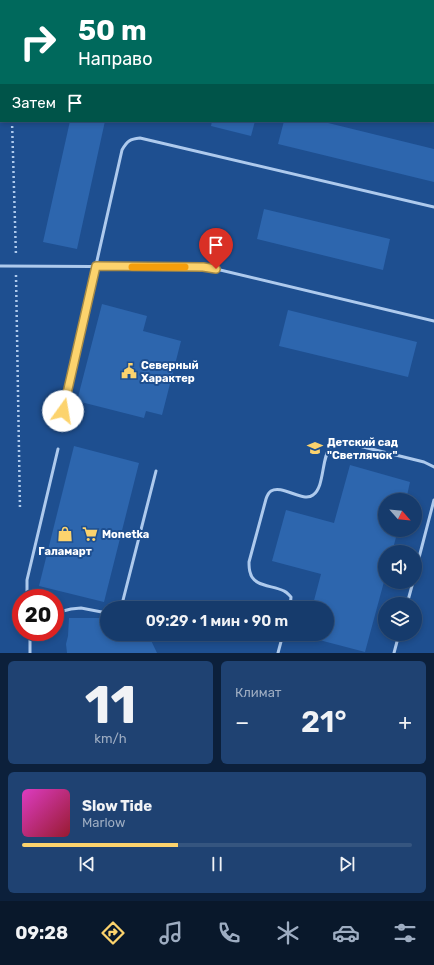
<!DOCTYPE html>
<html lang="ru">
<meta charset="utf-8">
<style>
body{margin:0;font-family:Rubik,sans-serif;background:#1f4272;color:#f1f3f6;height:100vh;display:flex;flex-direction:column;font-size:15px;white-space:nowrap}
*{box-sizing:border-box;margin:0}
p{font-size:13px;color:#9eadc2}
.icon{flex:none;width:22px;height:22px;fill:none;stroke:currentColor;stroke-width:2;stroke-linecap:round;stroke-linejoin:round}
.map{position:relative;height:653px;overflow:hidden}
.side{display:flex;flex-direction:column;gap:8px;padding:8px;background:#0c203b;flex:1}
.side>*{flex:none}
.hud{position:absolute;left:0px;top:0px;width:434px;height:122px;box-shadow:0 2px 6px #0003,0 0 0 1px #35557f;background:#00695c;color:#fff;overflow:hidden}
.needle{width:26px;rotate:117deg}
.fabs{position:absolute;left:378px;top:493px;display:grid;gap:8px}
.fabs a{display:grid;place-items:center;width:44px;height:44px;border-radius:50%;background:#163b6c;box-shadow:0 2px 6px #0003,0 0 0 1px #35557f;font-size:20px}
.speed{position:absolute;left:12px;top:589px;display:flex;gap:8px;font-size:20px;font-weight:700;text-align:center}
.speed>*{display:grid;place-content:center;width:52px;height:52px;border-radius:50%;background:#163b6c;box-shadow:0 2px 6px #0003,0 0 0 1px #35557f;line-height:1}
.speed .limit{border:6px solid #d22;background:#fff;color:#111}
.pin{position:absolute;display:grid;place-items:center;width:34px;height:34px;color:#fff;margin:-41px -17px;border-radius:50% 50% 50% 0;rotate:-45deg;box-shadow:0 0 4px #0007}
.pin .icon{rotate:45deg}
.me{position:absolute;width:44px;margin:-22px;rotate:13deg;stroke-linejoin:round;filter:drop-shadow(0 0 3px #0008)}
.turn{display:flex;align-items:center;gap:14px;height:84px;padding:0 12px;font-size:18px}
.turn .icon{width:52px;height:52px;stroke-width:2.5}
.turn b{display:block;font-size:28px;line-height:34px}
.then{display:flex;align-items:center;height:38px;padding:0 12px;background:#0003;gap:8px;font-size:15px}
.big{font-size:30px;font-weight:600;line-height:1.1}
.side .widget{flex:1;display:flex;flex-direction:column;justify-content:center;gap:6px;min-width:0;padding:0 14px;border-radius:6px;background:#1f4272}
.side .dial{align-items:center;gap:0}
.dial b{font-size:52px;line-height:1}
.song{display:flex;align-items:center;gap:12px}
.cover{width:48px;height:48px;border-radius:6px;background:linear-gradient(135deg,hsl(310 70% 55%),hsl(350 70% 35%))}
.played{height:4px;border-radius:2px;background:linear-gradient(90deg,#fcd36d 40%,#35557f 40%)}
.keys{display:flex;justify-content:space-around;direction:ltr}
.heat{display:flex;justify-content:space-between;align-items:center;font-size:22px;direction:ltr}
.side .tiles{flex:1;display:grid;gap:8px;grid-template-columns:1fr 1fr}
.widget:last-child{grid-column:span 2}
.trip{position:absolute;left:100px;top:601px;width:234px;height:40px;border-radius:20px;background:#163b6c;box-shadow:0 2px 6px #0003,0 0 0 1px #35557f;font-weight:600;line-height:40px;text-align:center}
.dock{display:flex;height:64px;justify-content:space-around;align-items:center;background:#09182b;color:#9eadc2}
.dock .icon{width:28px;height:28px}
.dock .on{color:#fcd36d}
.dock b{font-size:18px;color:#f1f3f6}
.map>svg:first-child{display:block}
</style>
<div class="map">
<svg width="434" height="653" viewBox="0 0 434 653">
<rect width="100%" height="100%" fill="#1e4f90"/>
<!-- building -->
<path fill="#2d66ae" d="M70,121H105L77,249L43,242Z
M212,121H255L251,136L211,126Z
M284,121H320L434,149V182L278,144Z
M264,209L390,239L383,270L257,239Z
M102,304L147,316L143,331L181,341L162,415L146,411L144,418L77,401Z
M288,310L417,342L408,377L279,346Z
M74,446L139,463L104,602L39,586Z
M350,465L410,482L406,500H385V530H398L392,552H385V578L365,652L304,636L305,634H327V608H312L321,574L272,561L286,510L334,523Z
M69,618H100L99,623L107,624V634H148L157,653H67L66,644L68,636Z"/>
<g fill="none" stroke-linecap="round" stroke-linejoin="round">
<!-- path -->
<path stroke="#aecaed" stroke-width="2.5" stroke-dasharray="2 3" stroke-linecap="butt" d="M248,0L252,1
M24,1V0
M0,18L1,17
M433,44H434
M0,60L1,61
M433,104H434
M12,121L16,256
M16,275L20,510"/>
<!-- lane -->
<path stroke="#aecaed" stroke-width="3" d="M0,266L183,267H203L216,269L434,321
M63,411L122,150C127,141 130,139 140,138L434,207
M415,573L434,500
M27,598V580L58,449
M407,604L413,582
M121,608L156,471
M290,608L291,597C288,594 287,592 284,591C272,585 253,587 250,572C249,569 249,565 249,562L266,499C267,496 268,493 271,491C282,484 303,503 313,495C325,487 321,457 331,446C334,443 339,443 343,442L424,462L434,467
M55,613L71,609L81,608L107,613
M30,653V632
M278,653L283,634
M394,653L399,634"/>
<!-- street -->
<path stroke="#aecaed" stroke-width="4" d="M122,0L126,1
M433,74H434"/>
</g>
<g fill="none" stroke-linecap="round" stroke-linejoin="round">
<defs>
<path id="route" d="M63,411L96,266L203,267L216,269"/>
</defs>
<!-- route casing -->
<use href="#route" stroke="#a48947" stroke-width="10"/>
<!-- route -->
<use href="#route" stroke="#fcd36d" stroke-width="7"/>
<!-- slow -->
<path stroke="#f59e0b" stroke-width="7" d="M132,267H185"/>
</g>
<!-- icons -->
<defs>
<symbol id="civic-bare" viewBox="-9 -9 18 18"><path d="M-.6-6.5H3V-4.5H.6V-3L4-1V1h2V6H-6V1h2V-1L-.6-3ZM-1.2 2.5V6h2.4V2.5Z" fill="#fcd36d" stroke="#1e4f90" stroke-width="2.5" paint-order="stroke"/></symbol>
<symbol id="school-bare" viewBox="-9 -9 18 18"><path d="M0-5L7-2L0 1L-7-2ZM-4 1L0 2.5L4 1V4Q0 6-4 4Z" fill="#fcd36d" stroke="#1e4f90" stroke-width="2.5" paint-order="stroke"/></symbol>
<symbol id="shop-bare" viewBox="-9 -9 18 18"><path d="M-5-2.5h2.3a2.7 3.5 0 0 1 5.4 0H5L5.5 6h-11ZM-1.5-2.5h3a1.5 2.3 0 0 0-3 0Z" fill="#fcd36d" stroke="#1e4f90" stroke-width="2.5" paint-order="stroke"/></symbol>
<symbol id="supermarket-bare" viewBox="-9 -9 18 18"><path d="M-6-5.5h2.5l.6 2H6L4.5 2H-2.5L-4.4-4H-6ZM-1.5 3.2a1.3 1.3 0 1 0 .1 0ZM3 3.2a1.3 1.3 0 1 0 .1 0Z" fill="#fcd36d" stroke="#1e4f90" stroke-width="2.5" paint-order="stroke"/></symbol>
</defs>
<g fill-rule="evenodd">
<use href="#civic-bare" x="118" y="360" width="22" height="22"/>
<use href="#school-bare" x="304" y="437" width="22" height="22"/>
<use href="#shop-bare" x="54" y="523" width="22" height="22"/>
<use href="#supermarket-bare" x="79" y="523" width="22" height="22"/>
</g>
<g text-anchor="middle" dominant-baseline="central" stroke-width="4" stroke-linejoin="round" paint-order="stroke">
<!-- poi labels -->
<g font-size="11" font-weight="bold" fill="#fff" stroke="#1e4f90" text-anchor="start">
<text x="141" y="365">Северный<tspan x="141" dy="13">Характер</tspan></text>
<text x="327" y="442">Детский сад<tspan x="327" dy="13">"Светлячок"</tspan></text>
<text x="102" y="534">Monetka</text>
<text x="65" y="551" text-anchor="middle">Галамарт</text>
</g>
</g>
</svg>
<div class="fabs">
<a><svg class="needle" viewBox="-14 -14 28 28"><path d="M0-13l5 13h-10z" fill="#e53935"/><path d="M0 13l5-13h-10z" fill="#9eadc2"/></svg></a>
<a><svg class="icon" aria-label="sound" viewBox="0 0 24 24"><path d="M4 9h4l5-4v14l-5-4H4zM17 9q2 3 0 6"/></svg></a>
<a><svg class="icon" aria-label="layers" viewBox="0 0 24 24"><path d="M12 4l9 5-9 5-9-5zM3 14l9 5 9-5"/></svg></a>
</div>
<div class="speed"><div class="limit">20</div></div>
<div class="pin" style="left:216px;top:269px;background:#d93025"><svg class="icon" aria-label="arrive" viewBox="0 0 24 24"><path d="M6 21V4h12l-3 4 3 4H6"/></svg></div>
<svg class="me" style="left:63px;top:411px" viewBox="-20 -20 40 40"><circle r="19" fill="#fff"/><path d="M0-13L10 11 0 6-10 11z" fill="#fcd36d"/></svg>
<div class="trip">09:29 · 1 мин · 90 m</div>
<div class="hud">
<div class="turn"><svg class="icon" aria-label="right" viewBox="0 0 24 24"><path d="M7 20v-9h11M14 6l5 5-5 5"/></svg><div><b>50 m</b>Направо</div></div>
<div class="then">Затем<svg class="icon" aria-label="arrive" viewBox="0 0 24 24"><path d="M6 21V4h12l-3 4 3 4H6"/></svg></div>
</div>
</div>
<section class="side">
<div class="tiles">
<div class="widget dial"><b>11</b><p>km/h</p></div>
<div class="widget"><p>Климат</p>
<div class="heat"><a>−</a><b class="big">21°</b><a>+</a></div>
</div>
<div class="widget">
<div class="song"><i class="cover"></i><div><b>Slow Tide</b><p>Marlow</p></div></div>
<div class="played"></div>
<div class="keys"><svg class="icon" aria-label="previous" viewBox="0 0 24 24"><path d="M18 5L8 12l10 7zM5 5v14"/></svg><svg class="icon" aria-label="pause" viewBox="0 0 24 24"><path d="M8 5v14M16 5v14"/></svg><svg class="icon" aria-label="next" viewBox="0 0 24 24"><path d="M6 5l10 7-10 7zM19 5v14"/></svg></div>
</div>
</div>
</section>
<nav class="dock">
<b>09:28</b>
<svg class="icon on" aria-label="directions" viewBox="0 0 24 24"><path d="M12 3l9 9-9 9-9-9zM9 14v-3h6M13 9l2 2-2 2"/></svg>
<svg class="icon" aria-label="music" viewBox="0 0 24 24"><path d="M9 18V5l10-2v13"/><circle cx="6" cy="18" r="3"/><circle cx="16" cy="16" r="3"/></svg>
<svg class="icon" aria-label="phone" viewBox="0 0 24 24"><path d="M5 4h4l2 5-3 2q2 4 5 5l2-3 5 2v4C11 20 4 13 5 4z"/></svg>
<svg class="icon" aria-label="climate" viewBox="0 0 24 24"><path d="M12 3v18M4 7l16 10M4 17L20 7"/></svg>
<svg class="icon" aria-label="car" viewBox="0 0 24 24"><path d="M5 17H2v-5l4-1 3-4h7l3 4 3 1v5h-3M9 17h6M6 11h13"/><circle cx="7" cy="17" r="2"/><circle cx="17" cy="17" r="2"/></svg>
<svg class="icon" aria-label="filters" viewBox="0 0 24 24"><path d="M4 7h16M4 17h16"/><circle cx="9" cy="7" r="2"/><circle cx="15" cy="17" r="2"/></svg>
</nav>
